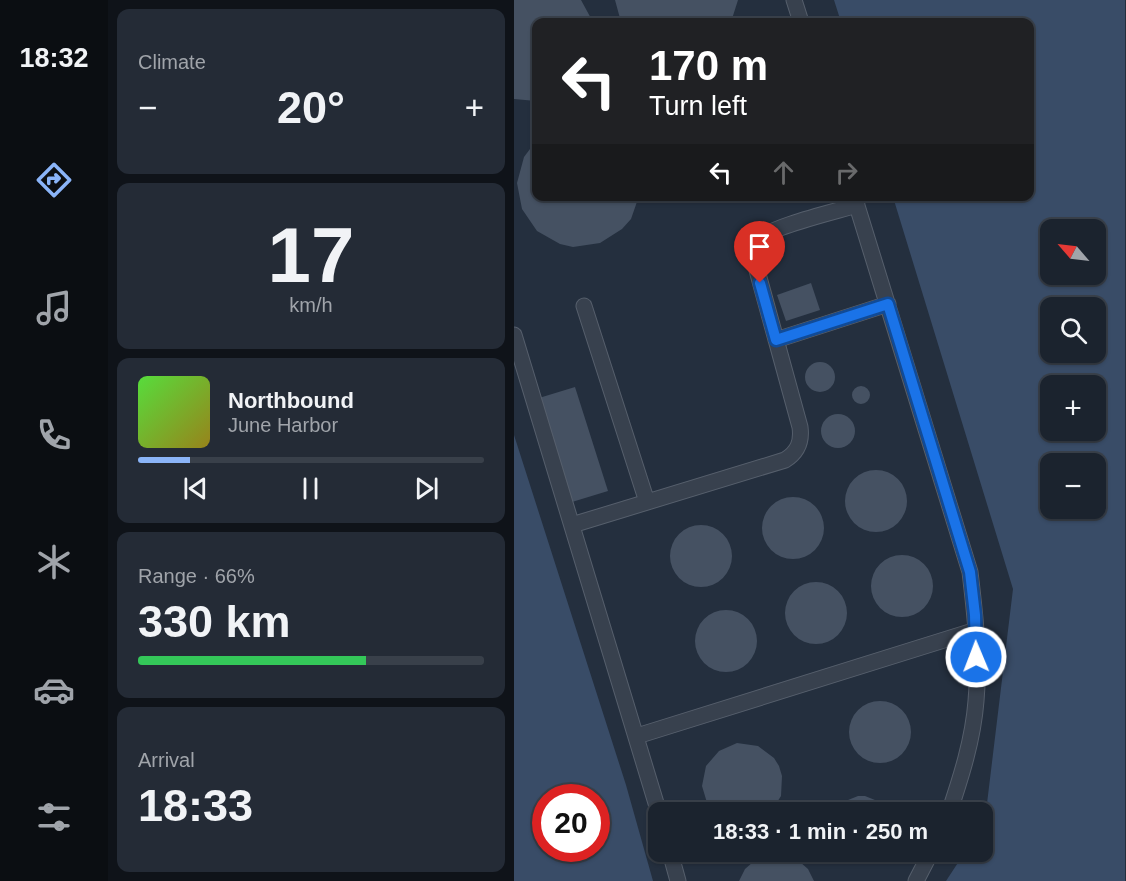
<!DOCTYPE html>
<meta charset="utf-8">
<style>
body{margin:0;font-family:Helvetica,sans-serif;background:#242b36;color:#f1f3f6;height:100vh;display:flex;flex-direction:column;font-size:22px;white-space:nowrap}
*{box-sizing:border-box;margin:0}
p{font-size:20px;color:#a0a4aa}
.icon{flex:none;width:33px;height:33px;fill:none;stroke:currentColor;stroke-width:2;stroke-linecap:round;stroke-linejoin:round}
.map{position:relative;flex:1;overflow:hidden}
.details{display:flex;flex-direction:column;gap:9px;padding:9px;background:#0f1319;width:406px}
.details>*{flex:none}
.guide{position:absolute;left:18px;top:18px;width:502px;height:183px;border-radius:12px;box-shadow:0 2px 4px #0004,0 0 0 2px #39404a;background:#202124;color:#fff;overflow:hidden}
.needle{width:39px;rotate:298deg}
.tools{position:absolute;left:526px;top:219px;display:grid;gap:12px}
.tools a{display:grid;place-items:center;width:66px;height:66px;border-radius:12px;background:#1b232e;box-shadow:0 2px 4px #0004,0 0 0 2px #39404a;font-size:30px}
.speed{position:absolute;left:18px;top:784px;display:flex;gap:12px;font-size:30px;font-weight:700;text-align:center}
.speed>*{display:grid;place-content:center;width:78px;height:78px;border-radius:50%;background:#1b232e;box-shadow:0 2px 4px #0004,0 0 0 2px #39404a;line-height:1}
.speed .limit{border:9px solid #d22;background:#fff;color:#111}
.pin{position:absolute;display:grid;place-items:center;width:51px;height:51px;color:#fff;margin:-62px -26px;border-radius:50% 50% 50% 0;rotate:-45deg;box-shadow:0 0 6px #0007}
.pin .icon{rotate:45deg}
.me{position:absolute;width:66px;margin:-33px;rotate:359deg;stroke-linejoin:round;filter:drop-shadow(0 0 4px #0008)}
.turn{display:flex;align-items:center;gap:21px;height:126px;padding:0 18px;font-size:27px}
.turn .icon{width:78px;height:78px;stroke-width:2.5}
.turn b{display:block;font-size:42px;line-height:51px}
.lanes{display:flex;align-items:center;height:57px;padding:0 18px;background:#0003;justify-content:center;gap:30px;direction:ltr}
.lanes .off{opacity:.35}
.big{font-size:45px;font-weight:800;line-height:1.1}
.details .tile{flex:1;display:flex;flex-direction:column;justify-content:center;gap:9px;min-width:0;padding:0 21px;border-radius:12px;background:#242b36}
.details .dial{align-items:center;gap:0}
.dial b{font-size:78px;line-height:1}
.song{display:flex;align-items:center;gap:18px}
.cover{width:72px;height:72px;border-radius:9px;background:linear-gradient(135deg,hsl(110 70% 55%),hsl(50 70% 35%))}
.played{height:6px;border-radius:3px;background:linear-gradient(90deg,#8ab4f8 15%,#39404a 15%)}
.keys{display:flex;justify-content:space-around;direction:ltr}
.heat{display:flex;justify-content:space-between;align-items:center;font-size:33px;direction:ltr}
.charge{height:9px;border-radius:4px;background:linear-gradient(90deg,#34c759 66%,#39404a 0)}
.trip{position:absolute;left:134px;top:802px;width:345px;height:60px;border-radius:12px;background:#1b232e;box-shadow:0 2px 4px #0004,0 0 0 2px #39404a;font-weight:800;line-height:60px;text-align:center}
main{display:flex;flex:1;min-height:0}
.tabs{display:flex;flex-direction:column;width:108px;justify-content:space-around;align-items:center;background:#0b0e12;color:#a0a4aa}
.tabs .icon{width:42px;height:42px}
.tabs .on{color:#8ab4f8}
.tabs b{font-size:27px;color:#f1f3f6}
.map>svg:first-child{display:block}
</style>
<main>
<nav class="tabs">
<b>18:32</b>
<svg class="icon on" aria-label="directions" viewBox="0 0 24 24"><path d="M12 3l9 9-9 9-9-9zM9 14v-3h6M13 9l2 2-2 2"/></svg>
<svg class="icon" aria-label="music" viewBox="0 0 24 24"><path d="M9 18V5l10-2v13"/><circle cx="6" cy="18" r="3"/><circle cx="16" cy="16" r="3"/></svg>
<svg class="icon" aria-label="phone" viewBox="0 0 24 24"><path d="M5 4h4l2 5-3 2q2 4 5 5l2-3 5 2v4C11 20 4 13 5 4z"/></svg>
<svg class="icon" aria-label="climate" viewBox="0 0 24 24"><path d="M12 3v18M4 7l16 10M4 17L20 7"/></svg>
<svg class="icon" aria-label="car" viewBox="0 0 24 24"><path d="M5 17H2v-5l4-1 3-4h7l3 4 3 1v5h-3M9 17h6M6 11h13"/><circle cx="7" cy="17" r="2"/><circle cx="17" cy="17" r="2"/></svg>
<svg class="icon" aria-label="filters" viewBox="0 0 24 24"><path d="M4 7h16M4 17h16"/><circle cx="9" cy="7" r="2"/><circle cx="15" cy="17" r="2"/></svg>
</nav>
<section class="details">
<div class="tile"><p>Climate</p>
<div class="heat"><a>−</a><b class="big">20°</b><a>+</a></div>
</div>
<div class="tile dial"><b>17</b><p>km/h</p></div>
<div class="tile">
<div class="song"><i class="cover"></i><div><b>Northbound</b><p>June Harbor</p></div></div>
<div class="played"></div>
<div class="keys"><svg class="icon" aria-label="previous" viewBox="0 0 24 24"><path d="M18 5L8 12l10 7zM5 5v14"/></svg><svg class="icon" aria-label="pause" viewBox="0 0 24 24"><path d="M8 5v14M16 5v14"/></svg><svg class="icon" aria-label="next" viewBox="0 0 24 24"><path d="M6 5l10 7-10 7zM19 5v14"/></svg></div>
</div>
<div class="tile"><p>Range · 66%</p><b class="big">330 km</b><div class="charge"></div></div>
<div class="tile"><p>Arrival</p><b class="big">18:33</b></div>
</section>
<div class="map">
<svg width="612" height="881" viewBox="0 0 612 881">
<rect width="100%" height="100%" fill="#242f3e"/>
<!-- water -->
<path fill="#394c67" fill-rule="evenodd" d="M320,0H611V881H432L451,852H468V825L471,820L499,589L379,197L516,196V22H327ZM537,230H582V274H537ZM537,308H582V352H537ZM537,386H582V430H537ZM537,464H582V508H537Z
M0,435L112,785L139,881H0ZM32,798H82V849H32Z"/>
<!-- building -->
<path fill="#455162" d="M0,0H67L79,22H22V101L0,99Z
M101,0H224L217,22H107Z
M22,141V196H125L117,219L108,229L86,243L59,247L46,244L23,231L8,209L3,183L10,157Z
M184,196H235V197L218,202H204Z
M297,283L306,310L272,321L263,295Z
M291 377a15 15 0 1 1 30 0a15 15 0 1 1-30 0Z
M338 395a9 9 0 1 1 18 0a9 9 0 1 1-18 0Z
M61,387L94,491L58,502L25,398Z
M307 431a17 17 0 1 1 34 0a17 17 0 1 1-34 0Z
M331 501a31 31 0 1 1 62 0a31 31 0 1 1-62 0Z
M248 528a31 31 0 1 1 62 0a31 31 0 1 1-62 0Z
M156 556a31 31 0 1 1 62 0a31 31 0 1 1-62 0Z
M357 586a31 31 0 1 1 62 0a31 31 0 1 1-62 0Z
M271 613a31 31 0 1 1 62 0a31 31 0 1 1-62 0Z
M181 641a31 31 0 1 1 62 0a31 31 0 1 1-62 0Z
M335 732a31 31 0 1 1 62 0a31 31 0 1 1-62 0Z
M223,743L244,746L260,758L265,766L268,776L267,796L256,813H200L194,806L188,786L192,766L205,751Z
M344,796H351L366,802L375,813H320L329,802Z
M328,852H366L347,858Z
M268,854L286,862L294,869L300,881H225L231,869L239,862L248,857Z"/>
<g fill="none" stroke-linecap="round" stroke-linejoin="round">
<defs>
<path id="minor" d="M280,0L287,22
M340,196L456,572C461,614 466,658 462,701C459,740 447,777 435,813
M70,306L133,502
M0,335L145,813
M262,340L374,304
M58,525L271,460C284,452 288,442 286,427L241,263C241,255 241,247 245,240C254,227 324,211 343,205
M123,736L462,630
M156,852L164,881
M402,881L417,852"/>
</defs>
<!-- minor casing -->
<use href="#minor" stroke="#565f6c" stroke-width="17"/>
<!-- minor -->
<use href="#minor" stroke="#38414e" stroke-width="15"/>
</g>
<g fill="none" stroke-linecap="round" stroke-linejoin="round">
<defs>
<path id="route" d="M246,283L262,340L374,304L456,572L461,615L462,657"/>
</defs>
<!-- route casing -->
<use href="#route" stroke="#114b97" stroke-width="15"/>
<!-- route -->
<use href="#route" stroke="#1a73e8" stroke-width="10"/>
</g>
</svg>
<div class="tools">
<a><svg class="needle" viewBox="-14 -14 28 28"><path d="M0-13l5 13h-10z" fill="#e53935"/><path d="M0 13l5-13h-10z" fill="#a0a4aa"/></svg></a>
<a><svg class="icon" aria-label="search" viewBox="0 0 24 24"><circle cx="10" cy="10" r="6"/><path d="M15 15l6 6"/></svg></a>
<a>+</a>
<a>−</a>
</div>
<div class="speed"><div class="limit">20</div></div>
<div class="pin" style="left:246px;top:283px;background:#d93025"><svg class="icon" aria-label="arrive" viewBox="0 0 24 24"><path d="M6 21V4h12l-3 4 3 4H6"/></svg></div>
<svg class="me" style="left:462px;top:657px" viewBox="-20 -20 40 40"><circle r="17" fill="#1a73e8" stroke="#fff" stroke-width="3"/><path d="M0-11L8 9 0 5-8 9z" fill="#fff"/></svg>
<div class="trip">18:33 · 1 min · 250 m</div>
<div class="guide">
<div class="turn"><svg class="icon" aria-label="left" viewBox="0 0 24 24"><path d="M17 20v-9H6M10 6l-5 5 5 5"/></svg><div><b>170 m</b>Turn left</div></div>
<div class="lanes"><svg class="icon" aria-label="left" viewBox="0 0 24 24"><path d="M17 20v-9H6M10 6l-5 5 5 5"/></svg><svg class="icon off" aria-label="ahead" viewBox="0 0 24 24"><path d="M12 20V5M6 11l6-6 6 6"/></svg><svg class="icon off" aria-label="right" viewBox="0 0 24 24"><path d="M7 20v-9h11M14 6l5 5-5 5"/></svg></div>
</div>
</div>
</main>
